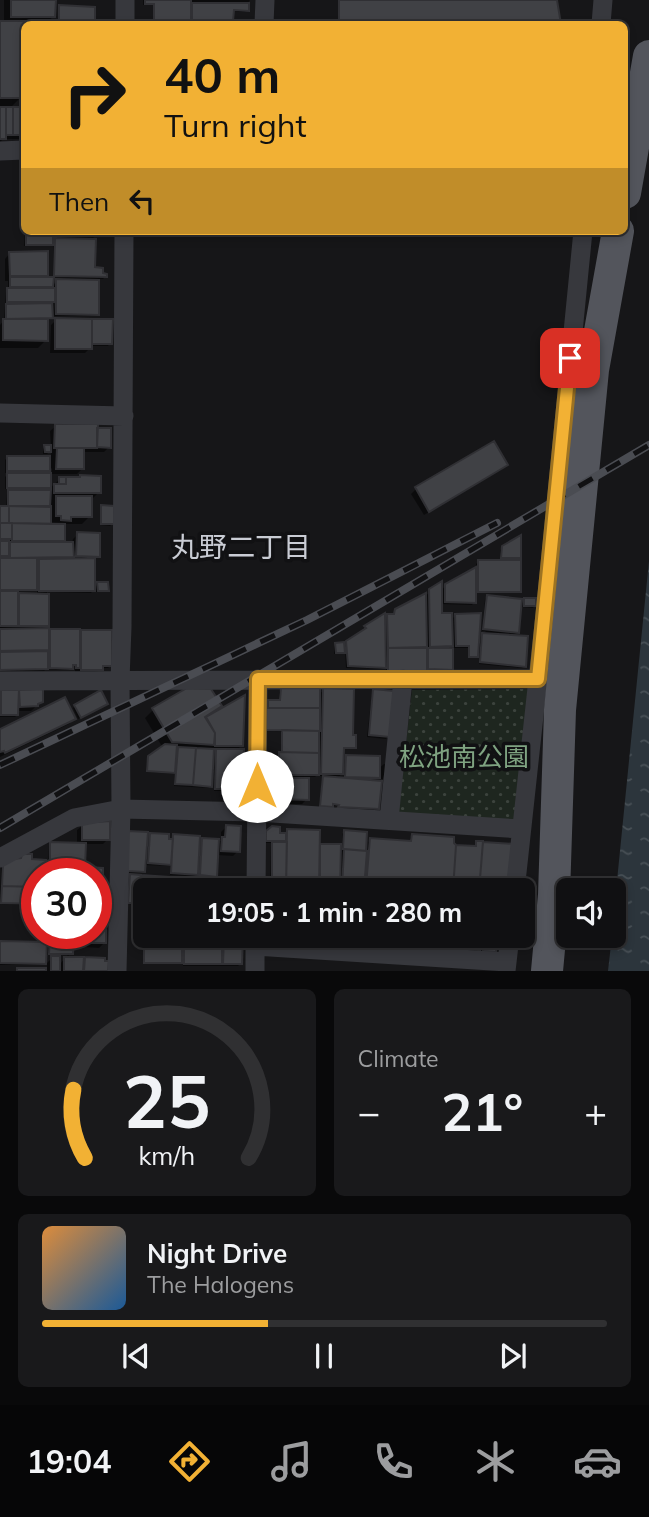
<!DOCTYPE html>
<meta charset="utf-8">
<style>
body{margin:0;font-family:Mulish,"Noto Sans JP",sans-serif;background:#19191b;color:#f1f3f6;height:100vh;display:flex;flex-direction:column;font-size:26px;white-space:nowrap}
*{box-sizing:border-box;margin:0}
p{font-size:23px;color:#9c9d9f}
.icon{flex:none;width:38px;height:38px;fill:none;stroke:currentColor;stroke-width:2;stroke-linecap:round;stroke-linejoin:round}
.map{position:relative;height:971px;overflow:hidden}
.drawer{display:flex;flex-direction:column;gap:18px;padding:18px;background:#09090a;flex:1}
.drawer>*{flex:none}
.hud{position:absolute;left:21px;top:21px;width:607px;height:214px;border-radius:10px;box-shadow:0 4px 10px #0003,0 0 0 2px #303032;background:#f2b134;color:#111;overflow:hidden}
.tools{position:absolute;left:556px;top:878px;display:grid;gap:14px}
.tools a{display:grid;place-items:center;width:70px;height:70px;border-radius:10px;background:#101012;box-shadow:0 4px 10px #0003,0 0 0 2px #303032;font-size:35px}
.speed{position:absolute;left:21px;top:858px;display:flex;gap:14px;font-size:35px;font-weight:700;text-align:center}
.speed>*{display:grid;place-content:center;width:91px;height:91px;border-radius:50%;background:#101012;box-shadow:0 4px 10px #0003,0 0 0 2px #303032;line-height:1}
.speed .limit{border:10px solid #d22;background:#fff;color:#111}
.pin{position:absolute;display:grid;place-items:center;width:60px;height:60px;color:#fff;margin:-30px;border-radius:14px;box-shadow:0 4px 10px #0006}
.me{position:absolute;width:77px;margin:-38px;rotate:0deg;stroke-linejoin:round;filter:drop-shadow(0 0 5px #0008)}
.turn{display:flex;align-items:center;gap:24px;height:147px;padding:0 28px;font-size:32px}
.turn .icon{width:91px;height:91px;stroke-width:2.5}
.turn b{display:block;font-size:49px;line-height:60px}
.then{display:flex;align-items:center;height:66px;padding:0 28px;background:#0003;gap:14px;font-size:26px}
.big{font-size:52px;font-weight:700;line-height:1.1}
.drawer .card{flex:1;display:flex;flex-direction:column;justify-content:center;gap:10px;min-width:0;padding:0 24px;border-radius:10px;background:#19191b}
.drawer .dial{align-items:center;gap:0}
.dial svg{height:182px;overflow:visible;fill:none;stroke:#303032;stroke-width:7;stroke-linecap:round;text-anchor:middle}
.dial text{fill:#f1f3f6;stroke:none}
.song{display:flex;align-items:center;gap:21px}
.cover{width:84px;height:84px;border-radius:10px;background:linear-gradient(135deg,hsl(30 70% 55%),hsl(210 70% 35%))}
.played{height:7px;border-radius:4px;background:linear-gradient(90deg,#f2b134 40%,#303032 40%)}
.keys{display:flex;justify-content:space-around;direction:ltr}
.heat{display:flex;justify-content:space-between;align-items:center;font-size:38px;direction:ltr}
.drawer .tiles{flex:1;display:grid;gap:18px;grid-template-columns:1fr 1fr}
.card:last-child{grid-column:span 2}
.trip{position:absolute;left:133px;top:878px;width:402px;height:70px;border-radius:10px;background:#101012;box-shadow:0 4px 10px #0003,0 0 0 2px #303032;font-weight:700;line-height:70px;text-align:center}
.dock{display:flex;height:112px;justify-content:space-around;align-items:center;background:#060607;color:#9c9d9f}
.dock .icon{width:49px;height:49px}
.dock .on{color:#f2b134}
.dock b{font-size:32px;color:#f1f3f6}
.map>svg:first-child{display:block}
</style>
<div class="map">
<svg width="649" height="971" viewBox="0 0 649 971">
<defs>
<pattern id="park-dots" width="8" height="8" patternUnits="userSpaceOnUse" patternTransform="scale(1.75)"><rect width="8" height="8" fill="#1e261f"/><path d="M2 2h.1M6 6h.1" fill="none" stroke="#3c433d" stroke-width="1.8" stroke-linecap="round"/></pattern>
<pattern id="water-ripples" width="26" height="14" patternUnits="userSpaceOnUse" patternTransform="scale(1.75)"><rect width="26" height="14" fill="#2c353c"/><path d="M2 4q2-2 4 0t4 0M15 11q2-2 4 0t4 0" fill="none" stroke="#485056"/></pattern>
</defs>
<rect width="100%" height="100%" fill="#161618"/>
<!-- park -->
<path fill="url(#park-dots)" d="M528,689L518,822L398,814L412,690Z"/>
<!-- water -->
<path fill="url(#water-ripples)" d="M649,561V971H608L612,936H614V911Z"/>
<!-- shadow -->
<path fill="#0007" fill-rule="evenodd" d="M4,0H54V16L45,24H24V94L9,109H24V139H3L0,142V23H4Z
M143,0H250L248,3V10L245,12H232V20L230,22H189L188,24H153V5H143Z
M338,0H555L559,24H399V22H338Z
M60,7L93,8V24H50V21H58V9Z
M25,231H98V233L90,241L93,269L105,277L103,279H97V314L95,316H54L55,303H51V317L46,319V340L38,348H0V325L4,320L6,292L8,290V281H5V259L10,253L46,275L42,279L52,286L60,278H53V242L57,238H51V244L49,246H24Z
M56,320L110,343L108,346H90V348L85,353H50L51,325Z
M56,426L109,447L104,452H82V469L77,474H52V468L44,475H49V489L60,479L99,492L90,501V516L82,524H65L63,526V544H72L73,539L78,534L98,556L93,561V589L98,584L107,590L105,592H96V587L91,593L47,592V626L42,630H78V635L82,632L110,666L108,668H101L99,671L75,677V666H71L69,670H49V667L44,671H0V508H6L7,494L11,489H5V477L9,473H5V460L7,458H51V450L47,454H43V449L45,447L51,446L50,431ZM37,587V595H20L16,598V591H33Z
M494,444L506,465L501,470L424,515L411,494L416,489Z
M102,507L112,524L110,526L100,525V509Z
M503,548L519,558L515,562L519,591L517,593H474V602L472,605L441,604V615L451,620L456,615L477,640L486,631H482L485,599L487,597L520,605L525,600L535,605L533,608L520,607L517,632L512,637L524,666L522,668L479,664L480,653L474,658H468V648H454V643L447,650L449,671L386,672V664L382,669L346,668L345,650L341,654H334V647L336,644L343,647L365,631L363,629L365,627L383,621L388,616H393L396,611L428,594L430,591H441L446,585L476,568V564L478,562H500V550Z
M281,690L318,695L324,690L351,737L354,747L352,749H342V762L347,757L378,769L384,764L387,765L383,779H380V775L378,777H350V781L375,780L373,782L378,808L376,810L337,808V806H332L329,808L319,807L322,780L326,776H320V772L315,777H308L307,799L302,804H271L270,788H266V781L268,779H277L278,756L281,753V732L264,731L266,704L269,702H279V692ZM344,771V779H337Z
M2,691L17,695L20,692L42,701L31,711H17V715L15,717H0V693Z
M374,691L388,736L386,739L367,737L372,693Z
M104,705L78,719L73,708L75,706Z
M220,706L212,714L241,746L236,751L242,788L239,791H214V771H211L210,786L208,788L174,786L175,774L146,772L147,760L163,748L145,718L154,709Z
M74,719L69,724L0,757V731Z
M83,825L108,839L103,844H84V869H102L101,878L96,880V873H48L49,846L51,844H77V830Z
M226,827L238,851L233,856L217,855L216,876L211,880L241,891H187V881L192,876L170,875V866L144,865V871L141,873H126L145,840L150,835L172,841L174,836L197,845L203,840L221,841V832ZM199,871V879H191Z
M288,831L318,849L321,846H342V834L344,832L364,853H368V842L371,840L410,843V838L412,836L452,845L475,848L477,843L481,846L483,844L508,891H414L363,888L361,891H340V886L336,891H318V886L314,891H279L281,889H270L271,843H265V835L284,834Z
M23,855L30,861L45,862V873H37V906L0,904L1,868L4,865L20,860Z
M130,876L145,891V905L126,904L128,878Z
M49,933H72V936L75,933H96L105,942L99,948L84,947V937H72L71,953L66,958L103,959L107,971H17L47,970V963L55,955H45V963L43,965H0V942L48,944ZM58,955H68L59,965Z
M164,936H177L174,939H183V936H241V963L238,966H183V959L178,964H143V940L145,938H164Z
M272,936H290V939L272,943Z
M394,936H489L487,941L478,940V949L476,951L429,949V943L424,948L393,946Z"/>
<!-- building -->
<path fill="#404145" stroke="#303034" stroke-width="2" d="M11,0H56L55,17H11Z
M145,0H191V24H154V4H145Z
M339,0H557L561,24H400V20L339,21Z
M192,3H249V11L234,10L233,21H192Z
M59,5L95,7V24H59Z
M0,21H42V24H24V91H22L23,98H0Z
M0,107H6V139H0Z
M6,107H13V135H6Z
M13,107H22V135H13Z
M22,107H24V136H22Z
M26,231H53V245H26Z
M58,231H100V234H58Z
M55,238L96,239L95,267L103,268V273L107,274V277L54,276Z
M48,251V276H10L9,252Z
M10,277H54L53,287H10Z
M56,279L99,280V315L56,314Z
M7,288H55V302H7Z
M52,303L53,318L6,319V304Z
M55,318L92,319V349H55Z
M3,319H48V341L3,340Z
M92,319H113L112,344H92Z
M55,424H98L97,448H54Z
M97,428H111V448L97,447Z
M494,441L508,465L429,512L415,487Z
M44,445H51V452H45Z
M57,448H84V469H56Z
M7,456H50V471H7Z
M7,473H51V488H7Z
M80,475L101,476V493H54V484H66V477H80Z
M59,477H66V484H59Z
M8,490H51L50,507L8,506Z
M56,496H92V517H71V521L61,520V516H56Z
M101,505L114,506V524H101Z
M0,506H9V523H0Z
M9,506H51V524L9,523Z
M0,523H12V539H0Z
M12,523L65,524V541H12Z
M77,532L100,533V557L76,556Z
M521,535V558H501L502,546Z
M0,541H9V556H0Z
M10,542H73L74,557L10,558Z
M0,558H37V590H0Z
M95,558V591H39V559Z
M478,560H521V592H478Z
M476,567V603L445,602V584Z
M442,581V613H452L453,646L430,647L429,589Z
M97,582H108L109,591H98Z
M0,591H18V626H0Z
M19,593L49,594V626H19Z
M426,593L427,648H388L387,614H394L395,609Z
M487,595L522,599L519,633L483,629Z
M524,598H536V606H524Z
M385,613L386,668L348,666L346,641L366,628L364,626Z
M481,613L478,657H469V646H456L455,614Z
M49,628V650L0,651V629Z
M50,629H80V668H76V665H73V669L50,668Z
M81,630H112V666H103V670H81Z
M482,633L528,636L526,667L480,662Z
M344,642L345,653H336L335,643Z
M427,647V671H388V648Z
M428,648H453V670L428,669Z
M48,651V669L0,670V652Z
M187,688L211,689L222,706L205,717L215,733L214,745L172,742L152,708Z
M281,688H320V708H268V700H280Z
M323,688L354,689L353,735H356V748H344L343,774H321Z
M43,689V702L38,704V706L20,707L19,690Z
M373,689L394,691L390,737L369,735Z
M1,690H19L18,715H1Z
M101,690L108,704L81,718L74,705Z
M245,695L243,746H215V733L206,717Z
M65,697L76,719L5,753L4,751L0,752V729Z
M266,708H320V731L265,730Z
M282,730L319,731V753L282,752Z
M165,744L177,745L175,773L147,771L148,756Z
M178,747L196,748L193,785L175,784Z
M196,748L214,749L212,787L193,785Z
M216,749H244L243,789H215Z
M279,752L319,753V775H279Z
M346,755L380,756V778L345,777Z
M323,776L382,781L379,809L338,807L339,805L333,804V807L320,806Z
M267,778H275V787H267Z
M275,778H309V800L275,799Z
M110,821V840H82V823Z
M226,825L241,826L240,852L221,851L222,837H225Z
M272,826L280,827V833H286V841H266V831Z
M287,829L320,830L319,888H286Z
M344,830L367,832L366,851L343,849Z
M128,831L148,832L145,872L127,871Z
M150,833L169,834V839H173L171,865L148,863Z
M173,834L200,836L198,875L171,873Z
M412,834L454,837V843L456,845L453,891L366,886L370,838L411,841Z
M202,838L219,839L217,877L200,875Z
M476,841H483L479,891H453L456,845L476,846Z
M50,842L86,843L85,867L103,868V879H96V873H50Z
M272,842H287L286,888L272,887Z
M483,842L514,844L510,891H479Z
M320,844H341L340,889L320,888Z
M344,849L367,851L364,890L342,889Z
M22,854H32V859L46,860V873H37V887L2,886L3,864L12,859L21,858Z
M130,874L141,875L139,903H128Z
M141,875L183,878L182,891H145V904L139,903Z
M189,877L243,881V891H188Z
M2,886L37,887V904L1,903Z
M96,930H106V943H89V933H96Z
M50,933H74L73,954H49Z
M144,936L182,937V963H144Z
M184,936H222V964H184Z
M224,936H243L242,964H223Z
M312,936H349V943L311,941Z
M395,936H429L428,947L395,945Z
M431,936H480V950L430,947Z
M0,941L47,942L46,964L0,963Z
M484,942H497L496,952L483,951Z
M51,956H60V971H51Z
M64,957H84L83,971H64Z
M85,957L105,958V961H109L108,971H84Z
M17,968H46V971H17Z"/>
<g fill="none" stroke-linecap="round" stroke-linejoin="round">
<!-- minor -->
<path stroke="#37383d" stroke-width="19" d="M125,24V0
M264,24L265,0
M601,24L603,0
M0,151L24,150
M0,413L124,416
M0,681L538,679
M389,820L403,679
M0,858L74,818L121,809L257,812L521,829
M256,891L258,679
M515,891L546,605L583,231
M254,946L507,962
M117,971L121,809L120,680L122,627L124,231
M255,971V936
M506,971L510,936"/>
<!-- primary -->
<path stroke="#53555c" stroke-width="32" d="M625,193L649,56
M547,971L554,895L560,710L593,370L618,231"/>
<defs>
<path id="rail" d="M0,765L307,620L497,523
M0,828L649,445"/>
</defs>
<!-- rail casing -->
<use href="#rail" stroke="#4a4c52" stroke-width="8"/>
<!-- rail -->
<use href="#rail" stroke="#111113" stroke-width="5" stroke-dasharray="16" stroke-linecap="butt"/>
</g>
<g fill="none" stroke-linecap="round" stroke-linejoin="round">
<defs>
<path id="route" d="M257,786L258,679H538L570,358"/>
</defs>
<!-- route casing -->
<use href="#route" stroke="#9d7322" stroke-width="18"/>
<!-- route -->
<use href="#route" stroke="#f2b134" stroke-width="12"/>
</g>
<g text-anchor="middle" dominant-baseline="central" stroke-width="7" stroke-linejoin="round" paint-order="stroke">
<!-- park labels -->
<g font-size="26" fill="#7fa381" stroke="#111113">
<text x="464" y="756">松池南公園</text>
</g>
<!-- neighbourhood labels -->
<g font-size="28" fill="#c9ccd4" stroke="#111113">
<text x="241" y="546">丸野二丁目</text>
</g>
</g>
</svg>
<div class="tools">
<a><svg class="icon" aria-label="sound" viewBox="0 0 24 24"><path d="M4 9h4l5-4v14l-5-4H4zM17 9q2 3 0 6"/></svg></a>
</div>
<div class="speed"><div class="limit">30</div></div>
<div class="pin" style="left:570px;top:358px;background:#d93025"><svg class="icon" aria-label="arrive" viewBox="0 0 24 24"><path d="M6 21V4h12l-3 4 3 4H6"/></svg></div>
<svg class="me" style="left:257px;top:786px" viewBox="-20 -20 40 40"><circle r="19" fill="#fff"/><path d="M0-13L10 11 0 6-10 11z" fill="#f2b134"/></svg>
<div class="trip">19:05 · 1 min · 280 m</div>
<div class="hud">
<div class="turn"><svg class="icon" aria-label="right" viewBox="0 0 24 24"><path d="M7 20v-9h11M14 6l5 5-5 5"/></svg><div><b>40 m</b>Turn right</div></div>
<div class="then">Then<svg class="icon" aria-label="left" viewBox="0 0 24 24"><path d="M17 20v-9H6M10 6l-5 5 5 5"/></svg></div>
</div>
</div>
<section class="drawer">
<div class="tiles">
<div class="card dial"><svg viewBox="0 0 100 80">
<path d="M14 69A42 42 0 1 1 86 69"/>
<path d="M14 69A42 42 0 0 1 9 39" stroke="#f2b134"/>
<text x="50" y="56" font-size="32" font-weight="700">25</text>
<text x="50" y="72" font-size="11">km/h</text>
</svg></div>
<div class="card"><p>Climate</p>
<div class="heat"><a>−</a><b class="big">21°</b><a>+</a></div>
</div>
<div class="card">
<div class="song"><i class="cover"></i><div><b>Night Drive</b><p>The Halogens</p></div></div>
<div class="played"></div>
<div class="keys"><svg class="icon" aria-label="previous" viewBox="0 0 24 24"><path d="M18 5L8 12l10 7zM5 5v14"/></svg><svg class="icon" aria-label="pause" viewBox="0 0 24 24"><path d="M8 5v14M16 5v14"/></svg><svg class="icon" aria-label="next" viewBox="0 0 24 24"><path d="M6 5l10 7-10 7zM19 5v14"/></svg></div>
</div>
</div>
</section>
<nav class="dock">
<b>19:04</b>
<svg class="icon on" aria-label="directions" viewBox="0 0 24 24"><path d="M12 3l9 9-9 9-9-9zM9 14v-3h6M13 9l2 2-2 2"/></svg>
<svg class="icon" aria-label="music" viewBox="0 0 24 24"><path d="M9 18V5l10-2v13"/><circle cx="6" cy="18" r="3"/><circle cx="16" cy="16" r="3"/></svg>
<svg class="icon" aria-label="phone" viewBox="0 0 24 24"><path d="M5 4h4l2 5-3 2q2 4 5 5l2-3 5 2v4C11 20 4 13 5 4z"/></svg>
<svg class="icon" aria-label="climate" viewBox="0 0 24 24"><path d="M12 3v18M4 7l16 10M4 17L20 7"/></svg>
<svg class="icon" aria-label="car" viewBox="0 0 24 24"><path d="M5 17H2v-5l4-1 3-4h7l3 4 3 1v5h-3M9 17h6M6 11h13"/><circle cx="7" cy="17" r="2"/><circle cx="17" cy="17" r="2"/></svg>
</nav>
